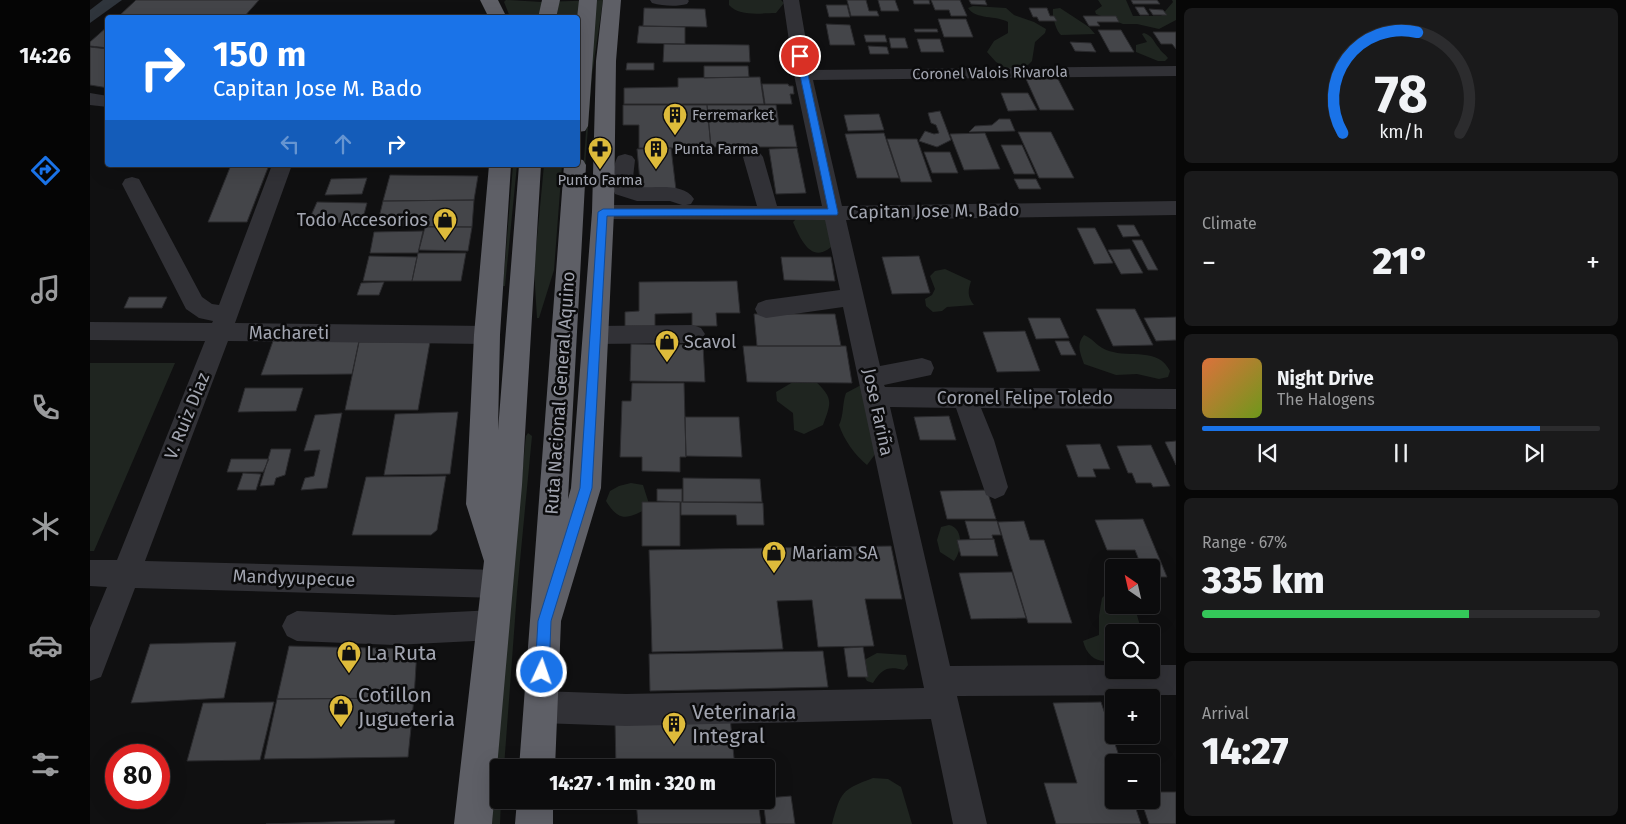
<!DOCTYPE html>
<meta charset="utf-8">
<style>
body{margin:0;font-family:"Fira Sans",sans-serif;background:#1a1a1b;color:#f1f3f6;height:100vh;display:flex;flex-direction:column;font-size:19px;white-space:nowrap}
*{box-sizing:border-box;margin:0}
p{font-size:16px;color:#9a9b9d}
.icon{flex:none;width:28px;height:28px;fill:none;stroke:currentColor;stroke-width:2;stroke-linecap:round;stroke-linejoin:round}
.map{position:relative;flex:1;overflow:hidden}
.panel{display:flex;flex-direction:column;gap:8px;padding:8px;background:#070707;width:450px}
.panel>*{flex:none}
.guide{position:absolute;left:15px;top:15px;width:475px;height:152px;border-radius:5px;box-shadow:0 5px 20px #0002,0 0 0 1px #2c2c2e;background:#1a73e8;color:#fff;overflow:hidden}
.needle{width:32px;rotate:326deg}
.buttons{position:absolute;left:1015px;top:559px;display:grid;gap:10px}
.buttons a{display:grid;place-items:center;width:55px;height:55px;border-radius:5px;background:#0c0c0d;box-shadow:0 5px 20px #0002,0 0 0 1px #2c2c2e;font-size:25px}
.speed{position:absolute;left:15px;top:744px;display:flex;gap:10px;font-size:25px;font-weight:700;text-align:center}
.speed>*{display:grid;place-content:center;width:65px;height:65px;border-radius:50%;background:#0c0c0d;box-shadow:0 5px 20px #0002,0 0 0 1px #2c2c2e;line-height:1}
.speed .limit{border:8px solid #d22;background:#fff;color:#111}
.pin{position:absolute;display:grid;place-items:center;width:42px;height:42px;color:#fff;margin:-21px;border:2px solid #fff;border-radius:50%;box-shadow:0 1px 5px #0007}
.me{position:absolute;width:55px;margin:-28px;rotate:3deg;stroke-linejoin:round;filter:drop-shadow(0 0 4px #0008)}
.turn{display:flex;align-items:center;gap:18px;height:105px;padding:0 25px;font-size:22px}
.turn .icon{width:65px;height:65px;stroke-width:2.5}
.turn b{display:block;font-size:35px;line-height:42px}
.lanes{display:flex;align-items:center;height:48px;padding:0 25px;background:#0003;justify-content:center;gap:25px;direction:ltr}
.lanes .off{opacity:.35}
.big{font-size:38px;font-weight:800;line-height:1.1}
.panel .widget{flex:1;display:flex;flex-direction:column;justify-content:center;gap:8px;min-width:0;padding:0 18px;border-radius:8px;background:#1a1a1b}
.panel .dial{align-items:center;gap:0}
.dial svg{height:130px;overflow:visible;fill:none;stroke:#2c2c2e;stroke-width:7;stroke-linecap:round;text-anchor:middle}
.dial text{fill:#f1f3f6;stroke:none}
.song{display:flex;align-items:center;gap:15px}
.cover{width:60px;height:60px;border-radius:8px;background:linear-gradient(135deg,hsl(20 70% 55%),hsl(80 70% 35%))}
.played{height:5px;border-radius:2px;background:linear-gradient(90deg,#1a73e8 85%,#2c2c2e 85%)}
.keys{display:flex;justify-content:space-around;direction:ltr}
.heat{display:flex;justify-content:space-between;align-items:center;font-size:28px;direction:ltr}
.charge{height:8px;border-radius:4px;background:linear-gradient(90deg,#34c759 67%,#2c2c2e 0)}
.trip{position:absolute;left:400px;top:759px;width:285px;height:50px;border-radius:5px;background:#0c0c0d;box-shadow:0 5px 20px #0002,0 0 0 1px #2c2c2e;font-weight:800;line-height:50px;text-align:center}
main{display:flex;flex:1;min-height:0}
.tab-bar{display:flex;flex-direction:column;width:90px;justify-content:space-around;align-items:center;background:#050505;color:#9a9b9d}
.tab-bar .icon{width:35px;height:35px}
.tab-bar .active{color:#1a73e8}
.tab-bar b{font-size:22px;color:#f1f3f6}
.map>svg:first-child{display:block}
</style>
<main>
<nav class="tab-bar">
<b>14:26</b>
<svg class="icon active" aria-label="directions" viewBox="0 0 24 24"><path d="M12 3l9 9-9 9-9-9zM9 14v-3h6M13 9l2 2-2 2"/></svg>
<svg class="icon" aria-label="music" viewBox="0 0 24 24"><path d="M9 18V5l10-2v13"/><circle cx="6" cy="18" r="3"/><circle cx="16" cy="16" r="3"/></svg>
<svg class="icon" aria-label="phone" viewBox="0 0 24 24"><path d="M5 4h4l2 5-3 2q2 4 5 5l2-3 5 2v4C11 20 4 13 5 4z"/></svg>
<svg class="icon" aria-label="climate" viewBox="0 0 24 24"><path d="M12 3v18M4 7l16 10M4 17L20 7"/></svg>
<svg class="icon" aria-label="car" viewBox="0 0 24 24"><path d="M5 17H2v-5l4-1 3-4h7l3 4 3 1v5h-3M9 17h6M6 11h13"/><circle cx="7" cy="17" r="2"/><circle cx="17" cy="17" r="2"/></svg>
<svg class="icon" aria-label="filters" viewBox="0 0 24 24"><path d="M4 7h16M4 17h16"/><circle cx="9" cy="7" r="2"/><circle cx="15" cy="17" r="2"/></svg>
</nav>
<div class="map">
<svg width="1086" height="824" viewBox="0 0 1086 824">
<rect width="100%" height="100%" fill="#101011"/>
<!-- green -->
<path fill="#1f2520" d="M416,0L452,2L513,0L502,75L486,285H485L500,75L488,76V18L420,17L414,2Z
M639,0H691L694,3L686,13C671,13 650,17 639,5Z
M1008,0H1036L1043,16H1071L1083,2L1082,0H1086V20L1069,29L1047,24H1033L1006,14L1005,11L1012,6Z
M883,6L916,8L924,15L944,22L956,29L955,33L945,42L942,61L938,65L918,69L906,62L897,52L904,41L918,33V22C906,15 886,20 878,8Z
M970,8L999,27L1005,34L971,35C966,31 962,16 963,9Z
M1054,33C1063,36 1063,41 1069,48C1071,52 1075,54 1078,58L1075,61H1068L1046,52V45L1057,42L1052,34Z
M423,165H427L415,286H413Z
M454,165H472L464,270L449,318H447L444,270Z
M708,217L736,219L748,240C725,267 713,246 703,222Z
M855,269L881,281C878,291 877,296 884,305L857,307L852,311L843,312L836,306L835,299L842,295L845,289L840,276L845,271Z
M994,335C1004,339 1008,348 1019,351C1041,358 1068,347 1080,371L1078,377L1069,379L1047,374L1026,375L994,364C990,352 986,345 994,335Z
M0,363H85L4,551H0Z
M722,378C742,397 743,399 733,425L714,434L704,430L703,413L687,401L686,392L703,382L714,383Z
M773,384L786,453L777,465C765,455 754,440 749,425C754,415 752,404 756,393Z
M438,433L442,436L427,592L414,767L409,768V800H411L410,824H402L420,593L436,436Z
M541,483L553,485L560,507C539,518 530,524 516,501L520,491L529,486Z
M859,525C874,528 872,551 864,561L850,552L847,540L851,527Z
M1024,593V605H1044L1051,629L1055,632H1024V660C1008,664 997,657 993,641L1009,635V616L1012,598L1016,594Z
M787,653L816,655L818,665L814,670C797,666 792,669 783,683L777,681L770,669L776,659Z
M783,778L798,779L811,787L822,824H742C751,792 751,790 783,778Z"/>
<!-- water -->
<path fill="#2f353c" d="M13,0H32L0,23V10Z"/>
<!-- building -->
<path fill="#444549" stroke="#2a2a2d" d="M46,0H169L153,18H57L31,14Z
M757,0H776L779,11H787L789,16H761Z
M788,0H805L809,11H791Z
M823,0H839L840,4H824Z
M841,0H870L877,16H861L859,10H845Z
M879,0H895L897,5L881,4Z
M1041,0H1067L1070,4H1043Z
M736,5H757L760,17H739Z
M1045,7H1054L1059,15H1050Z
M554,8L615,9L617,27L553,26Z
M939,8H957L960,16H964L967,21H949L947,17H943Z
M1059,9L1073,10L1077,15H1063Z
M993,16H1026L1029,22H1007L1010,26H999Z
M848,19H876L883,37H854Z
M736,24L760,25L765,45H740Z
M18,26V48L0,46V42Z
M549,26L595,27V44L547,43Z
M824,29H847L848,32H825Z
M1008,30H1031L1044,52H1020Z
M1063,32H1086V49L1082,44H1071Z
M774,35H795L797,42H776Z
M799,38H815L818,48H801Z
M827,39H850L854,52H831Z
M980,42L1001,43L1006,52L985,51Z
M574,44L659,45L660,62H573Z
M778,46L797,47L799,54H780Z
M0,47L18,49V88L0,85Z
M537,63H564V70H536Z
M614,66H658L659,77L614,78Z
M670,77L674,104H534V88L588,87V78Z
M936,79H968L984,110H950Z
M672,84H698L699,86H703L704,94H700L702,104H675Z
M911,93H938L947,110L918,111Z
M533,105H617L621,148H549V125H533Z
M617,105H686L689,125H703L707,147H621Z
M850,111L861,140L847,147L829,141L835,131L844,134L849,133L846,125L841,123L838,113Z
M789,114L794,130L758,131L754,115Z
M909,119H920L925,131L879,132L885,126L902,125Z
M928,132H961L984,178H949Z
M794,133L809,178H767L755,134Z
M895,133L910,169L874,170L860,134Z
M797,139H827L842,182H811Z
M911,145H932L945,174H924Z
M581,148L586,190L551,192L547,149Z
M707,148L716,193L686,194L679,149Z
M834,152H860L868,173H842Z
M141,165H179L157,222H118Z
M300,175L388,176L384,200L293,201Z
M277,178L272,194L235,195L241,179Z
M924,179H946L951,189H929Z
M384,200L382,227L287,226L293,201Z
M227,202L277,203L272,222L244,223L247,219L219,220Z
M1027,225H1044L1050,236L1033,237Z
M335,227H382L378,251L329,250Z
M987,228H1005L1023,263L1004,264Z
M333,231L328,253H280L284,232Z
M1042,240H1052L1068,270H1058Z
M1040,249L1053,273L1031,274L1018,250Z
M328,253H376L371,281H322Z
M279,256L327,257L322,281H273Z
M829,256L840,293L802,294L792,257Z
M691,257H741L745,281L694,280Z
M647,281L650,313H626L627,326H602V313L565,314V326H535V312L549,311V282Z
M294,282L289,295H267L271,283Z
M39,297H77L72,308H34Z
M1006,309H1045L1063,345L1023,346Z
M664,314H745L751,346H667Z
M1086,317V340L1066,341L1054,318Z
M938,318H970L979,338L946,339Z
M935,331L950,371L907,372L893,332Z
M183,341H269L262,374L171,375Z
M965,341H979L986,355H971Z
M269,342H340L328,410H255Z
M541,344L613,345L615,382L540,381Z
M653,346H756L762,383L657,382Z
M542,383H594L596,457H590V472L552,471V457H530L532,401H541Z
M155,388H213L206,411L148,412Z
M368,412L360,474L294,475L305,414Z
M252,413L237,488L211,490L215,478L224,476L230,450L214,451L225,415Z
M859,416L866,440H830L824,417Z
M595,417H649L652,457L596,456Z
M1086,441V465L1075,442Z
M1010,444L1020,469H1003L1006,477H988L976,445Z
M1061,445L1080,486L1063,487L1061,483H1046L1042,473H1038L1027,446Z
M181,449H201L195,475L186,478L184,485L170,486Z
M141,459H179L173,472H137Z
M153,473L171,474L166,490H147Z
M356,476L347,530L341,535H262L276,477Z
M593,478L670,479L672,502H593Z
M567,489H592V502L567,501Z
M897,490L906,519H857L850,491Z
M552,502H590V546H552Z
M591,502L673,503L674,525H647L646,515H591Z
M1053,519L1077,577H1061V568H1052L1045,550H1017L1005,520Z
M875,521H907L911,535H902L903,539H880Z
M934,521L940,540H954L982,623H938L908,522Z
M904,539L908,556H871L867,540Z
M801,546L812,599H775L784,646L728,647L722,600L687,601L693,649L562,652L559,550Z
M922,572L936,618L881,619L869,573Z
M146,642L134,698L41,703L60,644Z
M199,646L327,649L324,698L187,699Z
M773,647L778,677H758L754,648Z
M733,651L738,687L560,691L559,654Z
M324,698L318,757L174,759L187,699Z
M184,702L170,760L97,761L113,703Z
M1011,702L1031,762H1024V800H1043L1051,824H966L954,783H987L963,703Z
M640,717L645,768H526L525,722Z
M1061,792H1086V824H1059L1051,800H1061Z
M701,796L705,824H676L673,800H676V798Z
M546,800H668L671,824H548Z
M305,820L304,824H176Z"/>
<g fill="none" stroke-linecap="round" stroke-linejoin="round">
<!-- minor -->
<path fill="#313136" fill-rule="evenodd" d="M560,0H598L599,1L597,4C586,7 573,6 562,3Z
M693,0H709L721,70L1086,66V76L723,80L752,206L1086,201V215L756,220L790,366L832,358L841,361L844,368L841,375L794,385L795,387L1086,389V409L891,408L904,440L918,487L914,495L905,499L896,495L866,408L800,407L860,666L1024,665V670H1061V665H1086V695L867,696L897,824H863L841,719L536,726L450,723L439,718L434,707L439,696L450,691L536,694L834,688L753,307L676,318L668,315L665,309L668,303L676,300L750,290L735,220L513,219L506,217L503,212L506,207L513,205H592L580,201H547L525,194C520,185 523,164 528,156L535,154L542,156L545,160L542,186L544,187C562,189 593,181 604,199L601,204L596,205L667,206L653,157L656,153L663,151L670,153L673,157L687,206H732L704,75Z
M0,93L18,96V107L0,105Z
M182,165H202L145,323L397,326L405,329L409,335L405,341L397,344L138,341L55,561L409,570L419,574L423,584L419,594L409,598L45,588L11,677L0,681V628L17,587L0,586V560H27L115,341L0,340V322L122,323L123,321L109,318L96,309L32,184L35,179L42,177L49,179L112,297L122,304L129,305Z
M603,325L611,328L615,334L611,340L603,343L505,344L497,341L493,335L497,329L505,326Z
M404,610L414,615L419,625L414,635L404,640L304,645L207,641L197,636L192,626L197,616L207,611L304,615Z"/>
<!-- highway -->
<path fill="#5e5f66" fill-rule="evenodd" d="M390,0H408L417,18H399Z
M452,0H470L466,18H448Z
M489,0H507L498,126L495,131L488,132L487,18Z
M513,0H531L526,61L524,212L511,488L471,621L465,768H429L474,165H488V159L493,160L496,165L478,499L481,488L502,212L506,61Z
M399,165H421L410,335L408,430L429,165H451L432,485L402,824H364L394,561L376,504L384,335Z
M427,800H463V824H425Z"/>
</g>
<!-- route -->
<path fill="#1a73e8" stroke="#114b97" d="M710,54L714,56L748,213L747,215L517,216L502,488L461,621L459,672L457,677L452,679L447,677L445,672L448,621L490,488L508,212L513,209H738L706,56Z"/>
<!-- icons -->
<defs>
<symbol id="building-pin" viewBox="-11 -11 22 30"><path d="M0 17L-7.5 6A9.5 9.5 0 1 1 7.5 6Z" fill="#debb3b" stroke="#0b0b0c"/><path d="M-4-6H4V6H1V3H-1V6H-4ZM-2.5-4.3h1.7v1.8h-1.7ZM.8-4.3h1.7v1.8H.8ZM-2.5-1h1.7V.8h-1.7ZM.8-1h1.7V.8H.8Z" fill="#111"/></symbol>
<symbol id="pharmacy-pin" viewBox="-11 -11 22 30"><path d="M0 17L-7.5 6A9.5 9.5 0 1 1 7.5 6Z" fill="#debb3b" stroke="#0b0b0c"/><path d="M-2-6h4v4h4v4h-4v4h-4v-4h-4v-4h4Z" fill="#111"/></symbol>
<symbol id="shop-pin" viewBox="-11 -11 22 30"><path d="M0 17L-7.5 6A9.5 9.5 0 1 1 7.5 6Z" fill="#debb3b" stroke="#0b0b0c"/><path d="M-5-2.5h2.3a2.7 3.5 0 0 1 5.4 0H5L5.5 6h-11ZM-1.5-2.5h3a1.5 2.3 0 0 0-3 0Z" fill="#111"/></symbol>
</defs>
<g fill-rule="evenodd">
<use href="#building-pin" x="571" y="101" width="28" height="38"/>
<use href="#pharmacy-pin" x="496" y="135" width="28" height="38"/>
<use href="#building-pin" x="552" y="135" width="28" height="38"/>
<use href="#shop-pin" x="341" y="206" width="28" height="38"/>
<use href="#shop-pin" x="563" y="328" width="28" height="38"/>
<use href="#shop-pin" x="670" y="539" width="28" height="38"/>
<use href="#shop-pin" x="245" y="639" width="28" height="38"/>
<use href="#shop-pin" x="237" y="693" width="28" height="38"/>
<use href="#building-pin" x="570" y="710" width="28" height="38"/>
</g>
<g text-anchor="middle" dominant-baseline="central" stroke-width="5" stroke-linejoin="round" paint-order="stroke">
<!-- far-street labels -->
<g font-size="15" fill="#a2a5b0" stroke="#0b0b0c">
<text transform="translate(900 73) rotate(-1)">Coronel Valois Rivarola</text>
</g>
<!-- far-poi labels -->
<g font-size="15" fill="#a2a5b0" stroke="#0b0b0c" text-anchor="start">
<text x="602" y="115">Ferremarket</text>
<text x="584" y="149">Punta Farma</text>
<text x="510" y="180" text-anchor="middle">Punto Farma</text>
</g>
<!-- street labels -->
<g font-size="18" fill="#a2a5b0" stroke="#0b0b0c">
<text transform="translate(844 211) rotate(-1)">Capitan Jose M. Bado</text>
<text x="199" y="333">Machareti</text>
<text transform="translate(470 393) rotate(-86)">Ruta Nacional General Aquino</text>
<text x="935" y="398">Coronel Felipe Toledo</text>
<text transform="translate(788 412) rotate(78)">Jose Fariña</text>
<text transform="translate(97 416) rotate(-68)">V. Ruiz Diaz</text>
<text transform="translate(204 578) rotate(2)">Mandyyupecue</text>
</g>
<!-- poi labels -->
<g font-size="18" fill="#a2a5b0" stroke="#0b0b0c" text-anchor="start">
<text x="338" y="220" text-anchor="end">Todo Accesorios</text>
<text x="594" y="342">Scavol</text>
<text x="702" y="553">Mariam SA</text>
</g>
<!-- near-poi labels -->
<g font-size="21" fill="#a2a5b0" stroke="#0b0b0c" text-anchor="start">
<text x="276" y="653">La Ruta</text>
<text x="268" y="695">Cotillon<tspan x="268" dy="24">Jugueteria</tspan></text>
<text x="602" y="712">Veterinaria<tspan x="602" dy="24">Integral</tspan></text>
</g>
</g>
</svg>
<div class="buttons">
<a><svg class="needle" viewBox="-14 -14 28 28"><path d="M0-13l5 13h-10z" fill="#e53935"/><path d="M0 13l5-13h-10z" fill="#9a9b9d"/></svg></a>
<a><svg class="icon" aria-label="search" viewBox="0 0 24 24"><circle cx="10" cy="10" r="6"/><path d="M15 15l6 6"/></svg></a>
<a>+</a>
<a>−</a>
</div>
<div class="speed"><div class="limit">80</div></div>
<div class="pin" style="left:710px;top:56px;background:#d93025"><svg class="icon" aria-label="arrive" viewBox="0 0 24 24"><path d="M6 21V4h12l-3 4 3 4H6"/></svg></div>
<svg class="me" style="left:452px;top:672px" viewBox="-20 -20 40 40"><circle r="17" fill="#1a73e8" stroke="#fff" stroke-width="3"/><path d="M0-11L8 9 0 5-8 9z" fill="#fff"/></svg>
<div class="trip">14:27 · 1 min · 320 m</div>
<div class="guide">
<div class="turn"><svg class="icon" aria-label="right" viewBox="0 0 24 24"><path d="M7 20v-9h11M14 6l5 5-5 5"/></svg><div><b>150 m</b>Capitan Jose M. Bado</div></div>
<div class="lanes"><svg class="icon off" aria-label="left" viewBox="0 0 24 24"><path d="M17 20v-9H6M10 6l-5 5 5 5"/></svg><svg class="icon off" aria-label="ahead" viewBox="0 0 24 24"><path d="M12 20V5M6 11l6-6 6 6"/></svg><svg class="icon" aria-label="right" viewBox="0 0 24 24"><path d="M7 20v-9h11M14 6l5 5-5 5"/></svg></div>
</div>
</div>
<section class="panel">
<div class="widget dial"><svg viewBox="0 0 100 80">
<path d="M14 69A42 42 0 1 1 86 69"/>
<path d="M14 69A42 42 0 0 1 60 7" stroke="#1a73e8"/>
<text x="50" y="56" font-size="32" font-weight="700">78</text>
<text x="50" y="72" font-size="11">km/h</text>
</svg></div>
<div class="widget"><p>Climate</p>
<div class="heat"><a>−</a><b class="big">21°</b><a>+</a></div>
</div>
<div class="widget">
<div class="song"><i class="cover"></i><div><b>Night Drive</b><p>The Halogens</p></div></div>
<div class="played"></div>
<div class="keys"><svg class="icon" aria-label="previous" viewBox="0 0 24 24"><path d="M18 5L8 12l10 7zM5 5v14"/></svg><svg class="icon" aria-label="pause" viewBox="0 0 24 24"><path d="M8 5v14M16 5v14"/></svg><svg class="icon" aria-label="next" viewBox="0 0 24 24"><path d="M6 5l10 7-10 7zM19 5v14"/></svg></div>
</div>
<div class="widget"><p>Range · 67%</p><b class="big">335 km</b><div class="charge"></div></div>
<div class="widget"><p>Arrival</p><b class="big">14:27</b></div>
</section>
</main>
